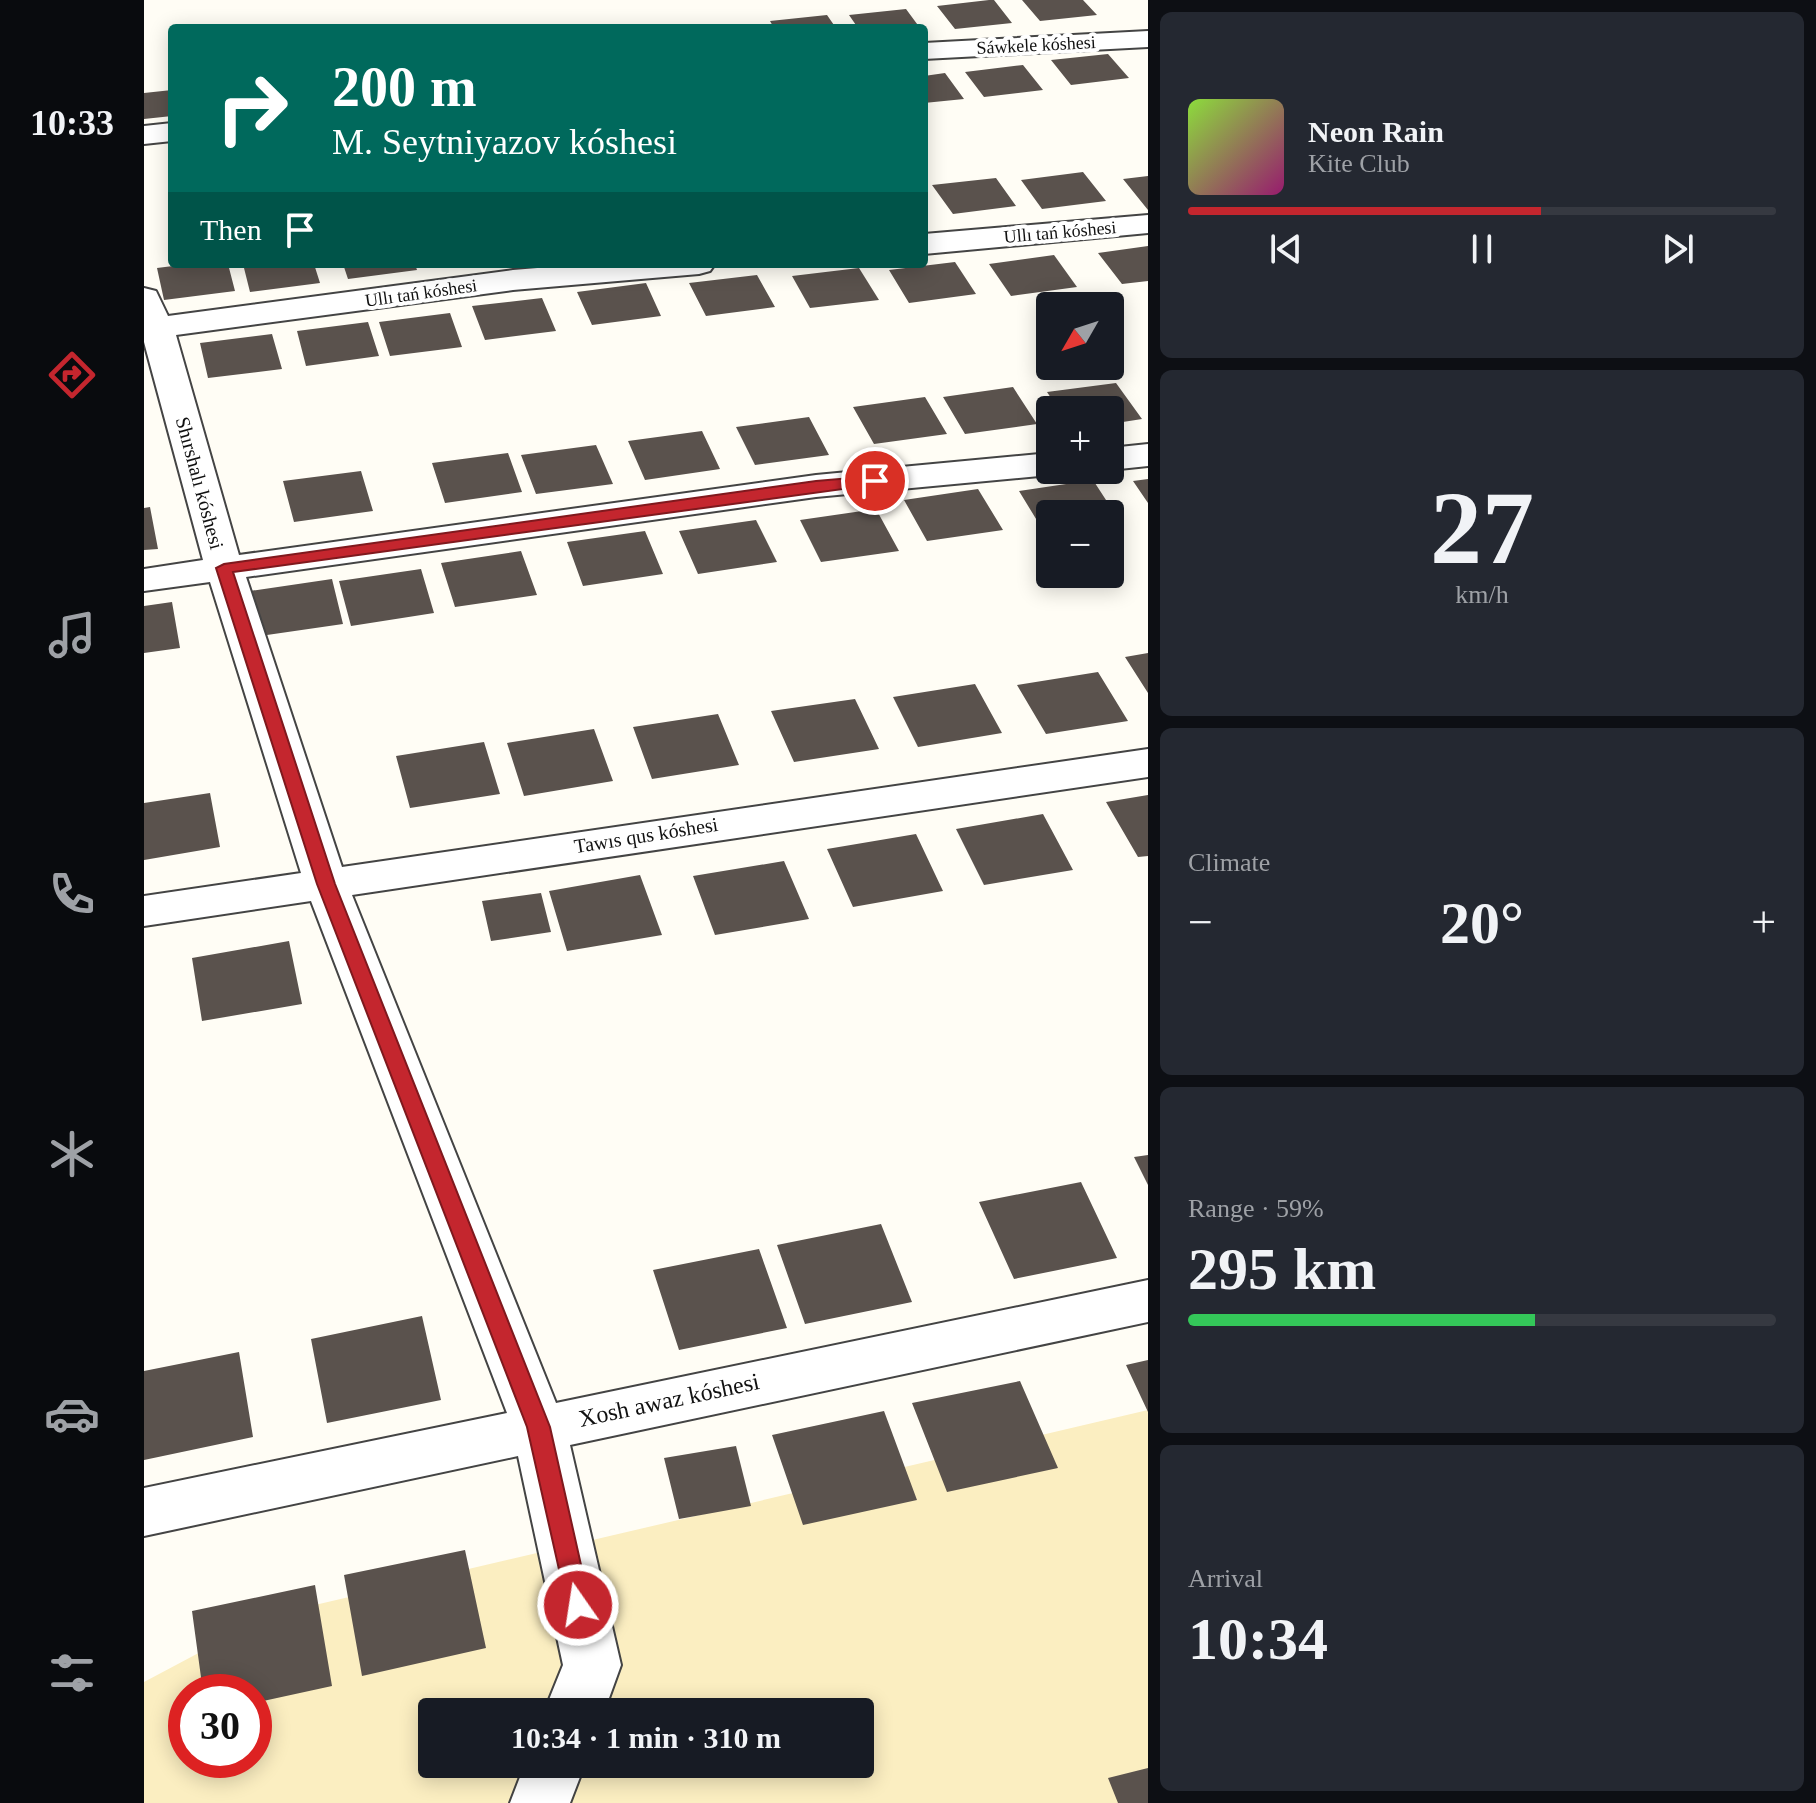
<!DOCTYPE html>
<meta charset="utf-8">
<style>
body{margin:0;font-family:Georgia,serif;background:#242831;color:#f1f3f6;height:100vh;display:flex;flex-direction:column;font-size:30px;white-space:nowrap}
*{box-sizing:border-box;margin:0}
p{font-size:26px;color:#9ea1a6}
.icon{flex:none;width:44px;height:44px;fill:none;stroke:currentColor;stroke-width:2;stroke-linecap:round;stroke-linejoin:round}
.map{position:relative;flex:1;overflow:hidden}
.details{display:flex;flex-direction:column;gap:12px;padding:12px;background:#0d0f14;width:668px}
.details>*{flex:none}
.top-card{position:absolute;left:24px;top:24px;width:760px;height:244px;border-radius:8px;box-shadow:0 4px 20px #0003;background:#00695c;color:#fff;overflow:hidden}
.needle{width:52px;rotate:231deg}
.controls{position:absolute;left:892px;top:292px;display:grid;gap:16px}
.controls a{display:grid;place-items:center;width:88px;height:88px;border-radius:8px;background:#171b24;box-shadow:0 4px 20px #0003;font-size:40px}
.speed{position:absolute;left:24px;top:1674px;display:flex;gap:16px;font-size:40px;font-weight:700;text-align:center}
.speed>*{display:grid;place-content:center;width:104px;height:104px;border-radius:50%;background:#171b24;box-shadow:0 4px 20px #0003;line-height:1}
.speed .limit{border:12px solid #d22;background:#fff;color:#111}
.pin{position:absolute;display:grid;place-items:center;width:68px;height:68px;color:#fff;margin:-34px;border:4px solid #fff;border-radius:50%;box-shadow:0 2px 8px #0007}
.me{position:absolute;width:88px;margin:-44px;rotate:347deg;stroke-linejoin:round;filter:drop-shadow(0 0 6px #0008)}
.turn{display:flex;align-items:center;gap:28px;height:168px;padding:0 32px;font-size:36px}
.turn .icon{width:104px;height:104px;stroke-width:2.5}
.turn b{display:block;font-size:56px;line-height:68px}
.then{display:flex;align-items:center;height:76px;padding:0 32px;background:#0003;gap:16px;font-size:30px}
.big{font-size:60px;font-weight:700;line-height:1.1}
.details .widget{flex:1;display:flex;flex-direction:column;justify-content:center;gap:12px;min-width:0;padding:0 28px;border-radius:12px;background:#242831}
.details .dial{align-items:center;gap:0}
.dial b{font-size:104px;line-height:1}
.song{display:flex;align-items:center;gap:24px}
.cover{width:96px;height:96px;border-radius:12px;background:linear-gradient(135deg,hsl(90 70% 55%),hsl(320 70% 35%))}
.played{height:8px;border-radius:4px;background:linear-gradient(90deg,#c4262e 60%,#363941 60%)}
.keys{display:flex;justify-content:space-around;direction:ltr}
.heat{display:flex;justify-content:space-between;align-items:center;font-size:44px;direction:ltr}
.charge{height:12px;border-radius:6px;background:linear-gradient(90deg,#34c759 59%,#363941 0)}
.trip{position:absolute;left:274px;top:1698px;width:456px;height:80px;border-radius:8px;background:#171b24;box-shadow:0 4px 20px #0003;font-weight:700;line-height:80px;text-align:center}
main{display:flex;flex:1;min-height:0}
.tab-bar{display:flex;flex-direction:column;width:144px;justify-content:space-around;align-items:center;background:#090b0e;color:#9ea1a6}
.tab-bar .icon{width:56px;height:56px}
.tab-bar .current{color:#c4262e}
.tab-bar b{font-size:36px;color:#f1f3f6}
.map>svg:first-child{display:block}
</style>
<main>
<nav class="tab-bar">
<b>10:33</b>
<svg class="icon current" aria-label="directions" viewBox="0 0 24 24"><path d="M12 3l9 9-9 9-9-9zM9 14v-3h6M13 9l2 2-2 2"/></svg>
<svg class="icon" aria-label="music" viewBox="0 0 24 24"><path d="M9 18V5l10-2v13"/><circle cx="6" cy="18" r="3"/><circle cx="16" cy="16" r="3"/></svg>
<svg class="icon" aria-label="phone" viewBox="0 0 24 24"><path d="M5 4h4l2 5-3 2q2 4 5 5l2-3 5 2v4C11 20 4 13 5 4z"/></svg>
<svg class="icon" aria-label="climate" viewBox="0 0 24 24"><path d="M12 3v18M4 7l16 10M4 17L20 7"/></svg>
<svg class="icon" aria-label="car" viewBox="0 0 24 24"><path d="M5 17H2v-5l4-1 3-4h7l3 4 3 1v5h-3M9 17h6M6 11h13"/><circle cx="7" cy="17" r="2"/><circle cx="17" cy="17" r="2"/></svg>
<svg class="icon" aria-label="filters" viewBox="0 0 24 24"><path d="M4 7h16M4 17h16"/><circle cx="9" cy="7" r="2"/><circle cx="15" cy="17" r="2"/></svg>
</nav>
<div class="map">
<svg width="1004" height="1803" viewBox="0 0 1004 1803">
<rect width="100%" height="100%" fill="#fffdf5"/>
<!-- sand -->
<path fill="#fbeec1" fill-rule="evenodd" d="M1004,1410V1803H0V1682L124,1616ZM42,1692H110V1760H42ZM288,1712H716V1764H288Z"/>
<!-- building -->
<path fill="#5a524d" d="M845,0H850L868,23L811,29L793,6Z
M878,0H939L953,15L896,21Z
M762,9L776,28H714L705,15Z
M683,15L692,28H630L626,21Z
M964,54L985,78L927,85L907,60Z
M879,65L899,90L840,97L821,72Z
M801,73L820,99L780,103V76Z
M28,90V116L0,119V93Z
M939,172L962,201L898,209L877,180Z
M1004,176V210L979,179Z
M852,178L872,206L809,214L788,185Z
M1004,246V281L978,284L954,253Z
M910,255L933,287L867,296L845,264Z
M811,262L832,294L765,303L745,270Z
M45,264H84L91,291L20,300L13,268Z
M99,264H170L176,283L106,292Z
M199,264H271L273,270L204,279Z
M715,268L735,300L666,308L648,276Z
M613,275L631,307L562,316L545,283Z
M502,283L517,316L448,325L433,292Z
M398,298L412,331L341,340L328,306Z
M306,313L318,347L246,356L235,322Z
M224,322L235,356L162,366L153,331Z
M128,334L138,369L64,378L56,343Z
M972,383L998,419L966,424V410H915L903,392Z
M869,387L893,424L821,434L799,397Z
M781,397L803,434L730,444L709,407Z
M665,417L685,455L611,465L592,427Z
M558,431L576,469L501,480L484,441Z
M452,445L469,484L392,494L377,455Z
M364,453L378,492L301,503L288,463Z
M217,471L229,511L150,522L139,481Z
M1004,479V503L989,481Z
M949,480L975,520L966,522V514H906V531L900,532L875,491Z
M834,489L859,530L783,541L760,500Z
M6,507L14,549L0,550V508Z
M732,509L755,551L677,562L656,520Z
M612,520L633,562L554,574L535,531Z
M501,531L519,574L439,586L423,542Z
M377,551L393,595L311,607L297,563Z
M277,569L290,613L207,626L195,581Z
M188,579L199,624L116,636L106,591Z
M28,602L36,648L0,653V606Z
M1004,653V693L981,657Z
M954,672L984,721L902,734L873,685Z
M831,684L858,733L774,747L749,697Z
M711,699L735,749L650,762L627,711Z
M574,714L595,765L508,779L489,727Z
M450,729L469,781L380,796L363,743Z
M340,742L356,794L266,808L252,756Z
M66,793L76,847L0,860V803Z
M1004,795V856L994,857L962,802Z
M899,814L929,870L840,885L812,829Z
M772,834L799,891L709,907L683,849Z
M640,861L665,919L571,935L549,876Z
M496,875L518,935L423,951L405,891Z
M397,893L407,932L347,941L338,901Z
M145,941L158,1004L58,1021L48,958Z
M1004,1155V1185L990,1157Z
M937,1182L973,1258L870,1279L835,1202Z
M737,1224L768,1302L661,1324L633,1245Z
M615,1249L643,1328L535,1350L509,1270Z
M278,1316L297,1400L183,1423L167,1339Z
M95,1352L109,1437L0,1460V1371Z
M1004,1360V1412L982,1365Z
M876,1381L914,1468L803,1492L768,1403Z
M740,1411L773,1500L659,1525L628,1435Z
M592,1446L607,1506L535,1519L520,1458Z
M321,1550L342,1648L218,1676L200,1575Z
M171,1585L188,1686L110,1703V1692H59L48,1611Z
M1004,1768V1803H974L964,1778Z"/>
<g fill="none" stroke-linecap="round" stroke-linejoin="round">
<defs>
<path id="street" d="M1004,31V47L780,59V43Z
M28,123V141L0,144V126Z
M1004,215V233L780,254V234Z
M442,264H571L566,271L555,274L369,290L32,335L95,555L672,475L906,453V470H920L906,475L672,497L102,577L198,867L1004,749V777L208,895L412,1403L1004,1280V1322L426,1445L477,1665L460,1712H400L419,1665L374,1456L0,1536V1488L363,1413L167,901L0,926V896L157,873L66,582L0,591V569L59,560L0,342V288L12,291L24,316L369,270Z
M1004,444V466L966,470V448Z
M381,1764H441L426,1803H366Z"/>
</defs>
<!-- street casing -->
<use href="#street" stroke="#444" stroke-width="4"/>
<!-- street -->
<use href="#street" fill="#fff" fill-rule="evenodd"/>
</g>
<!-- route -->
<path fill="#c4262e" stroke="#7f191e" stroke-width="2" d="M731,476L736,477V484L89,572L191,884L406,1427L446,1605L443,1613L434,1616L426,1613L423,1605L383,1427L173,884L72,568L80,564L672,481Z"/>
<g text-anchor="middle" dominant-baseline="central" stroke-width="8" stroke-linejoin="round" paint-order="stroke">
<!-- far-street labels -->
<g font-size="18" fill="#111" stroke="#fff">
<text transform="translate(892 45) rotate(-3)">Sáwkele kóshesi</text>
<text transform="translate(916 232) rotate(-5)">Ullı tań kóshesi</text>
<text transform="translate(277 293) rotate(-8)">Ullı tań kóshesi</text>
</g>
<!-- street labels -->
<g font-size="20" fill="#111" stroke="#fff">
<text transform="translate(56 483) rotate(75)">Shırshalı kóshesi</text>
<text transform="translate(502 835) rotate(-9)">Tawıs qus kóshesi</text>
</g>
<!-- near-street labels -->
<g font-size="24" fill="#111" stroke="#fff">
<text transform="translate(525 1400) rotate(-12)">Xosh awaz kóshesi</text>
</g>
</g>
</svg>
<div class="controls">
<a><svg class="needle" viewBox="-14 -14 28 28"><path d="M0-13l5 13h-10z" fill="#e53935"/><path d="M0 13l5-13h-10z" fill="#9ea1a6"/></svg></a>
<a>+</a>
<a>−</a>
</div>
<div class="speed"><div class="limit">30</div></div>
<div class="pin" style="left:731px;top:481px;background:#d93025"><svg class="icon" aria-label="arrive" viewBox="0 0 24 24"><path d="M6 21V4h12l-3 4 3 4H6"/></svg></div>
<svg class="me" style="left:434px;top:1605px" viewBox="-20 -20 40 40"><circle r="17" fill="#c4262e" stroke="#fff" stroke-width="3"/><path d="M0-11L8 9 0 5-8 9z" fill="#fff"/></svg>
<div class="trip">10:34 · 1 min · 310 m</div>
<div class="top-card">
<div class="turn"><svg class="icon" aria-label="right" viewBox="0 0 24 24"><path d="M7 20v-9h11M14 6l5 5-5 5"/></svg><div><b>200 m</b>M. Seytniyazov kóshesi</div></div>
<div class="then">Then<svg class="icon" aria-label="arrive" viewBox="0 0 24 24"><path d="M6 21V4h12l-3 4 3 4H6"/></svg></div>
</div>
</div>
<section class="details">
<div class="widget">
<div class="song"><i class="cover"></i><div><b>Neon Rain</b><p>Kite Club</p></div></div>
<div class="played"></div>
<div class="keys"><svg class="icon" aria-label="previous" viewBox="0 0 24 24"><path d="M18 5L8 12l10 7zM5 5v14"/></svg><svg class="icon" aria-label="pause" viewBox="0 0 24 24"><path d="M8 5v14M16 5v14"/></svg><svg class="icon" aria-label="next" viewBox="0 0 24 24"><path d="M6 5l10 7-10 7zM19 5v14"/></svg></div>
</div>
<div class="widget dial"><b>27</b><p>km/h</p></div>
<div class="widget"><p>Climate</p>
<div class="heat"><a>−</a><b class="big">20°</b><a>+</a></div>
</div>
<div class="widget"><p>Range · 59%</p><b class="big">295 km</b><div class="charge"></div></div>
<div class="widget"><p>Arrival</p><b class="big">10:34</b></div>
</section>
</main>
